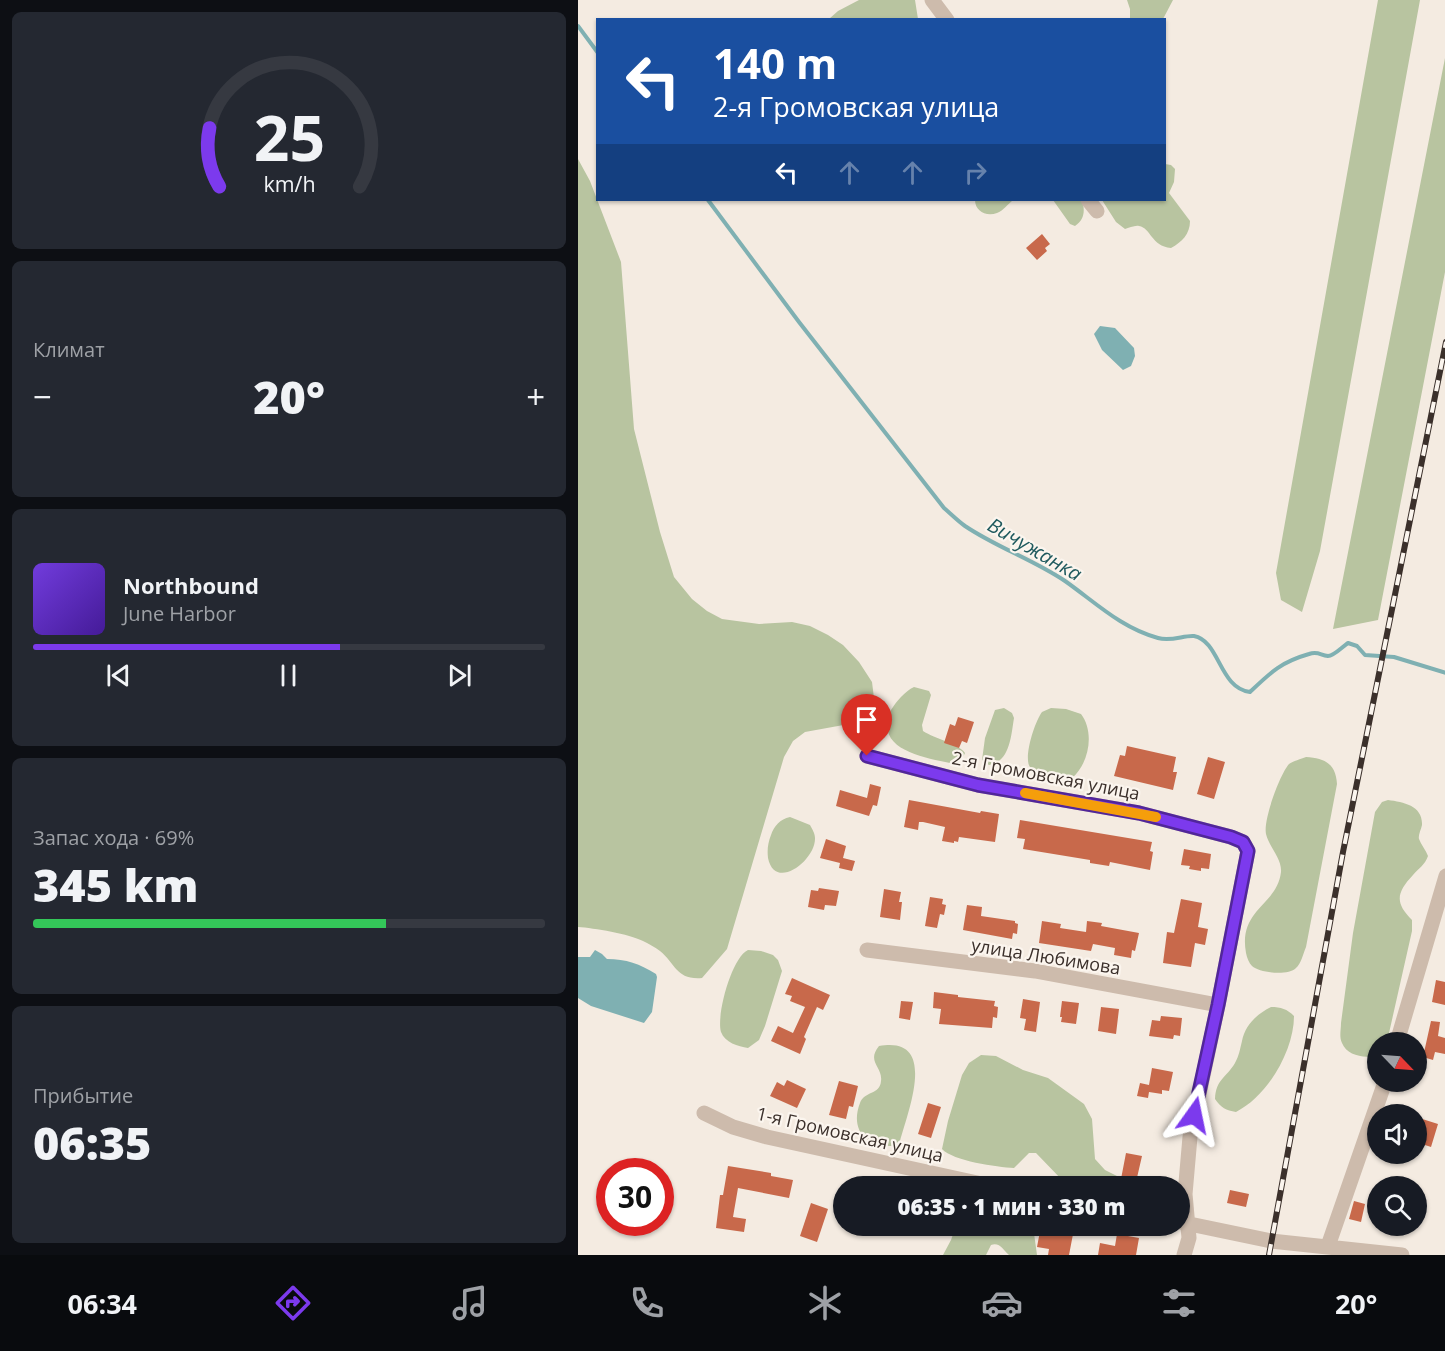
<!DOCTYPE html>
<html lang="ru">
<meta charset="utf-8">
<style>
body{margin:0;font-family:"Open Sans",sans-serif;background:#242831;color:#f1f3f6;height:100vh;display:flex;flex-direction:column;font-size:22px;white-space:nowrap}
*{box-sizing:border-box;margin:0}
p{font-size:20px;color:#9ea1a6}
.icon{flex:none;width:33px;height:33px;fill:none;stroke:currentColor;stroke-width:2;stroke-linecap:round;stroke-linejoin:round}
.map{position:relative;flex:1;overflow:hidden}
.sheet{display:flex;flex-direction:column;gap:12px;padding:12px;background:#0d0f14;width:578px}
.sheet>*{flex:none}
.top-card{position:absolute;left:18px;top:18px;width:570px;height:183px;border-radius:0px;box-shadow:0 2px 4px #0004;background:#1a4fa0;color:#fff;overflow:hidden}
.needle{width:39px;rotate:115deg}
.tools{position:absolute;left:789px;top:1032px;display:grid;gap:12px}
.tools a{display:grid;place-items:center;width:60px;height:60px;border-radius:50%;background:#171b24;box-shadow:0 2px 4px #0004;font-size:30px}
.speed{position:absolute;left:18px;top:1158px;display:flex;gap:12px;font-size:30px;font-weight:700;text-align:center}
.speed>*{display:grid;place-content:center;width:78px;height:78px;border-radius:50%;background:#171b24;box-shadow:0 2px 4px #0004;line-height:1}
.speed .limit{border:9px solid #d22;background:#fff;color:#111}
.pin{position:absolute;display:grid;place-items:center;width:51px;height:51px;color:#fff;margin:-62px -26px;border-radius:50% 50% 50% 0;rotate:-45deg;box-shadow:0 0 6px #0007}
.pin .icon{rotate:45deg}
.me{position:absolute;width:66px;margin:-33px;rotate:12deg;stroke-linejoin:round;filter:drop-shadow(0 0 4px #0008)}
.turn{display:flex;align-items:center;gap:21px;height:126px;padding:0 18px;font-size:27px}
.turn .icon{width:78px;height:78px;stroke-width:2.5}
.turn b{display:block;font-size:42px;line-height:51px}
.lanes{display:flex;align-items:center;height:57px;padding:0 18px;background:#0003;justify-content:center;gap:30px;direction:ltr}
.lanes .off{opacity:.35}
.big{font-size:45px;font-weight:800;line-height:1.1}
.sheet .card{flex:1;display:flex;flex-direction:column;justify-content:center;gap:9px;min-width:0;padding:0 21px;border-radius:9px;background:#242831}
.sheet .dial{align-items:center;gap:0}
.dial svg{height:156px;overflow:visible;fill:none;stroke:#363941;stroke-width:7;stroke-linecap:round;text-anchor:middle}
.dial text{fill:#f1f3f6;stroke:none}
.song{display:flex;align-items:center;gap:18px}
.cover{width:72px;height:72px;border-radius:9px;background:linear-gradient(135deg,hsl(260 70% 55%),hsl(260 70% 35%))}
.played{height:6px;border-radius:3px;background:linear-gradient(90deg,#7c3aed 60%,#363941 60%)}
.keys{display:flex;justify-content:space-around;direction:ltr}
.heat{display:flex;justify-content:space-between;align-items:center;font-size:33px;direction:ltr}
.charge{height:9px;border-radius:4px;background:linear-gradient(90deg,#34c759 69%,#363941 0)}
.trip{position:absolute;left:255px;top:1176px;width:357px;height:60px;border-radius:30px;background:#171b24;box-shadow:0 2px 4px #0004;font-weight:800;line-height:60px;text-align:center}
.tab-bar{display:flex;height:96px;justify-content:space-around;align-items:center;background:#090b0e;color:#9ea1a6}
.tab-bar .icon{width:42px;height:42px}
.tab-bar .active{color:#7c3aed}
.tab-bar b{font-size:27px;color:#f1f3f6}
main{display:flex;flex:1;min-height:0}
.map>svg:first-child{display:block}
</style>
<main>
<section class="sheet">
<div class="card dial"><svg viewBox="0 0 100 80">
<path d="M14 69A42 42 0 1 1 86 69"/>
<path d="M14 69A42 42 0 0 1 9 39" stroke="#7c3aed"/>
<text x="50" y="56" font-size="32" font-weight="700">25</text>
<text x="50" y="72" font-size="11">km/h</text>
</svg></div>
<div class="card"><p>Климат</p>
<div class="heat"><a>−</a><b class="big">20°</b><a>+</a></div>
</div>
<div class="card">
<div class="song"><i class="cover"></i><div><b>Northbound</b><p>June Harbor</p></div></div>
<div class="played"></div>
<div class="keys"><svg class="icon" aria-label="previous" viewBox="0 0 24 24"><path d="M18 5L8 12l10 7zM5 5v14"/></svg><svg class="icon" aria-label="pause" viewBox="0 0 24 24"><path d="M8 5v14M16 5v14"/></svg><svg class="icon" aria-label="next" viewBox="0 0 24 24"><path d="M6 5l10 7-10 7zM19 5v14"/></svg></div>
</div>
<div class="card"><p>Запас хода · 69%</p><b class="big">345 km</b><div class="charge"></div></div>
<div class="card"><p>Прибытие</p><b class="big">06:35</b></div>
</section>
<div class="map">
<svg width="868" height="1255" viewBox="0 0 868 1255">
<rect width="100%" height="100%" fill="#f4ebe1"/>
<!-- green -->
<path fill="#b8c4a0" d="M281,0H337L340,19H251L260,11Z
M549,0H595L585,19L552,20V9Z
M800,0H842L742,551L724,612L703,600L698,573Z
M867,58V272L800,620L755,629Z
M0,159L12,181L43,262L56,429L82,532L96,577L114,599L129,611L144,619L181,624L214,622L232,626L250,635L265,645L281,662L294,682L296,698L291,711L287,718L271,724L227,732L215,741L206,757L149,949L124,978C98,980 98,964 82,951C77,947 71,944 65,941C51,934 16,928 0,927Z
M587,164L593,165L597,169L596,182L591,193L612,221C612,234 604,242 593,248C573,246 573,228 561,226C557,225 551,228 547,229L538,222L524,200H586Z
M397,200H435C430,204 425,211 419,213C408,217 397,211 397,200Z
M475,200H504C507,210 507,219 497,226L492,224Z
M336,687L351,691L353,695L344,725L345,731C357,739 381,744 387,753C384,760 380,764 372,763C344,757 295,749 313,710C318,702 327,691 336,687Z
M426,708L434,713L436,718C433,736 432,762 411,765L404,760L407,738L417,710Z
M473,708L488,709L503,714C517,732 511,764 494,778C485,778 458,775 452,767C445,758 457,721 464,712Z
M728,757C747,758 758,764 759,784L728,947C725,954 723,964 718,968C710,976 682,973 674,966C671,963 669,958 668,953C660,909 699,906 703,872C704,858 691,847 688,834C685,820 702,774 711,764C715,761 723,759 728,757Z
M810,800C826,802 845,806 844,825C843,830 840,835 841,839C843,845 848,850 850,856C847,865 841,868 835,875C818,893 817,903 834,920V931L809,1042H800L799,1055C788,1059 769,1056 764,1043C761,1037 763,1030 763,1023L775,933L797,812L804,802Z
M212,817L232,825C234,829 237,833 237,838C238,860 197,892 190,858C189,849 190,843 193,835C196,826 202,819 212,817Z
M170,950L183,951L195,955L200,960L204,971L187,1026L181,1040L170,1048C160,1046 147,1043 143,1032C138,1015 154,957 170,950Z
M693,1007C703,1007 709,1009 716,1016C716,1050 690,1096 658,1112C648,1110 643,1108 637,1099C638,1079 648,1078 657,1063C661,1056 662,1049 664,1041C667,1025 679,1014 693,1007Z
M301,1046C361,1035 330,1111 322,1141L314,1146C287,1147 272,1129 282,1103C286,1091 302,1095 303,1081C305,1067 288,1062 301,1046Z
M403,1055L418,1056L445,1070L470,1078L506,1104L514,1119L517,1159L527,1170L539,1176L543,1183L542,1186H495L486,1182L458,1153H451L436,1168C419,1167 375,1161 364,1149L370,1121L384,1075L391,1063Z
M378,1226H455L459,1255H431C425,1250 422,1242 413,1245L408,1255H365L373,1240Z"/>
<!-- water -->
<path fill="#7fb0b2" d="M522,326L537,328L556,348L557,356L553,366L545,370L524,350L516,334Z
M17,950L24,954L29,959C48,959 62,964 78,974L79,977L74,1012L66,1023L13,1006L0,998V957H12Z"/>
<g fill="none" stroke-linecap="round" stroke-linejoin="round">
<!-- stream -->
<path stroke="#7fb0b2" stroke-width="4" d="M0,26L20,53
M130,200L221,322L366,508C373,514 380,521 387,526C418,547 456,560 487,581C517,602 543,628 580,638C593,642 606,635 616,636C642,641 641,688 672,692C693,672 703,662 731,654C740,651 742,655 750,656C756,656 764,647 770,643L779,646L787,655L816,657L868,673"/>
</g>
<!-- building -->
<path fill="#c8694b" d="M464,234L472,244L467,248L469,251L459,260L448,248Z
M380,717L396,722L389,743L384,741L381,748L366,743L372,724L377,726Z
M549,746L598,757L595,772H599L595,790L536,776L542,755L547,756Z
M630,757L647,762L636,799L619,794Z
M292,784L303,787L299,806L295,805L291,816L258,806L262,790L289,798Z
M331,800L402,813L403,811L421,814L417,842L381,837L380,842L376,841V843L364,841L367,827L345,822H341L340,830L326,827Z
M442,820L574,842L572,851L575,852L572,870L532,862L531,866L512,863V860L445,849L447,839L439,838Z
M248,839L268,846L265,858L277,861L274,871L261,868L262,863L242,858Z
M606,849L633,854L631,869L623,868V871L611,869L612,866L603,865Z
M241,888L261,891L258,906L247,905L246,910L230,907L233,890L240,891Z
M306,889L323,892L321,902H324L322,920L302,917Z
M352,897L365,899L364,904L368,905L366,915L362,914L359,928L347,926Z
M603,899L624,903L620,927L630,929L627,945L617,943L613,967L585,963L589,932L596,933Z
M389,905L404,907L403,916L437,921V923L440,924L439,934L435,933L434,939L385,930Z
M464,921L483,924L482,928L508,932L509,921L524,923L523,926L561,933L557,951L554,950L553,958L536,955L537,948L515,944L513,951L461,943Z
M214,978L252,995L245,1010L239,1007L226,1037L228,1039L222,1054L193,1041L200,1026L215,1033L227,1007L212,1001L214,996L207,994Z
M858,980L867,982V1005L854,1002Z
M356,992L380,995V997L417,1001L416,1006L420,1007L419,1018L415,1017L414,1028L361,1024L363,1009L355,1008Z
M445,999L462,1002L458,1032L446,1030L448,1019L442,1018Z
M323,1001L335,1002L332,1020L321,1018Z
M484,1001L501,1003L498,1024L483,1022L484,1017H482Z
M523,1007L541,1009L538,1034L520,1031Z
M583,1016L604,1018L602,1036L596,1035L595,1039L571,1036L574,1020L582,1021Z
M853,1021L862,1022L860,1036L867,1038V1054L857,1052L855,1060L845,1057Z
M574,1068L595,1072L591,1091L584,1090V1094L571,1092L570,1098L559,1096L562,1083L571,1085Z
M209,1080L228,1089L219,1108L192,1096L199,1082L206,1086Z
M261,1081L280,1086L275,1107L271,1106L268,1119L251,1115Z
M350,1103L363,1107L353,1138L340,1134Z
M838,1117L860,1124L853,1147L838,1142Z
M548,1153L564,1156L558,1182L543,1179Z
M150,1166L193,1173V1176L215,1180L211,1198L160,1188L155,1217L168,1219L166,1232L138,1228L142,1195H145Z
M652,1190L671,1194L668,1207L649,1203Z
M776,1201L787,1204L783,1222L771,1219Z
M233,1203L250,1209L239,1242L222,1236Z
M463,1226H478L496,1229L491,1255H470L471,1249L459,1247Z
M539,1234L561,1238L558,1255H520L522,1243L537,1246Z"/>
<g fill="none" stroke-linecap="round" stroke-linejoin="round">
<!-- minor -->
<path stroke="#cdbbac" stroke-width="15" d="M354,0L369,20
M510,200L519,211
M289,756L400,785L561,813L653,837L665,842L670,851L640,1005L612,1137L607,1194L611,1238L606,1255
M289,950L457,971L640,1005
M819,1042L868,876
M126,1113L155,1127L189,1137L413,1186
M602,1222L693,1241L824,1255
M750,1246L807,1082"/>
<defs>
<path id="rail" d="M691,1255L765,852L868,342"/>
</defs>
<!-- rail casing -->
<use href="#rail" stroke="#3b302b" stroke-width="6"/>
<!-- rail -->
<use href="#rail" stroke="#fbf5ee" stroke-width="4" stroke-dasharray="11" stroke-linecap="butt"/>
</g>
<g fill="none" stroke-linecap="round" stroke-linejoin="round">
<defs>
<path id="route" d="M289,756L400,785L561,813L653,837L665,842L670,851L640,1005L616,1115"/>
</defs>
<!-- route casing -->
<use href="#route" stroke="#51269a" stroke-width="15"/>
<!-- route -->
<use href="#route" stroke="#7c3aed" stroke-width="10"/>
<!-- slow -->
<path stroke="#f59e0b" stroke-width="10" d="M447,793L578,817"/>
</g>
<g text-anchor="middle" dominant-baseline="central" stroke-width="4.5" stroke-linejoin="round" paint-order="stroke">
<!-- street labels -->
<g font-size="18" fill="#3b302b" stroke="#fbf5ee">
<text transform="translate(468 775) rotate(11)">2-я Громовская улица</text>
<text transform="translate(468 956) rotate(9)">улица Любимова</text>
<text transform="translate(272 1134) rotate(13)">1-я Громовская улица</text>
</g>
<!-- water labels -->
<g font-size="20" font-style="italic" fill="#1f5a5e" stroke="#fbf5ee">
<text transform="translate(457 549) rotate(30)">Вичужанка</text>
</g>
</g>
</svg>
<div class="tools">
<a><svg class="needle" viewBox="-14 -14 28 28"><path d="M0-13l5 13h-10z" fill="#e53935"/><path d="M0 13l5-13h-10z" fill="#9ea1a6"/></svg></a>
<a><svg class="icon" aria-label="sound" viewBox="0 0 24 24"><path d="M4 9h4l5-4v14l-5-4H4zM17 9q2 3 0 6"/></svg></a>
<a><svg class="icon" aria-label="search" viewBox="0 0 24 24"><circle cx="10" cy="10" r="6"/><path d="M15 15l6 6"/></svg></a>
</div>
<div class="speed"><div class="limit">30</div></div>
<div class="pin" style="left:289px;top:756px;background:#d93025"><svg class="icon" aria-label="arrive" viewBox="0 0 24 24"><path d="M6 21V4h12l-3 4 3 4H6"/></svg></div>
<svg class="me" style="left:616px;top:1115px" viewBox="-20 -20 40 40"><path d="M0-17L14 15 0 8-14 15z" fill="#7c3aed" stroke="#fff" stroke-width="4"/></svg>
<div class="trip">06:35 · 1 мин · 330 m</div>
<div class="top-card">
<div class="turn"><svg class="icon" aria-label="left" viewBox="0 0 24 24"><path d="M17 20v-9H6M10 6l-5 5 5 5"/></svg><div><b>140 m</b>2-я Громовская улица</div></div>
<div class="lanes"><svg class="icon" aria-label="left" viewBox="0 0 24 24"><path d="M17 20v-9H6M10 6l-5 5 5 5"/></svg><svg class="icon off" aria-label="ahead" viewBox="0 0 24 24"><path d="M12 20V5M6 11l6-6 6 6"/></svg><svg class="icon off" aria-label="ahead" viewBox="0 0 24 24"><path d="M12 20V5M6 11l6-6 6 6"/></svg><svg class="icon off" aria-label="right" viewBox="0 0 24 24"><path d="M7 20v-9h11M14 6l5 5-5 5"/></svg></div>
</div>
</div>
</main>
<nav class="tab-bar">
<b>06:34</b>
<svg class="icon active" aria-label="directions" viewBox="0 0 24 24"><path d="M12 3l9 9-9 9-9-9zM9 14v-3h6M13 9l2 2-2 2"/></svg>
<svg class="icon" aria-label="music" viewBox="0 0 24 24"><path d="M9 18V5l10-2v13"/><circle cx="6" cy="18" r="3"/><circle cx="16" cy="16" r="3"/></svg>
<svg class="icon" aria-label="phone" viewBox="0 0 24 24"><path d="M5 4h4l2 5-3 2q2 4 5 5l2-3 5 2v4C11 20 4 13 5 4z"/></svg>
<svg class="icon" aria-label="climate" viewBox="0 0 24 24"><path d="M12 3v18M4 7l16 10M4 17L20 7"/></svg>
<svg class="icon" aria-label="car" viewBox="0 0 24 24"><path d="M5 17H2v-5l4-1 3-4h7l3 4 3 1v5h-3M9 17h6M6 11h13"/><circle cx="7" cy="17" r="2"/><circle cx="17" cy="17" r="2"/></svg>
<svg class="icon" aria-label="filters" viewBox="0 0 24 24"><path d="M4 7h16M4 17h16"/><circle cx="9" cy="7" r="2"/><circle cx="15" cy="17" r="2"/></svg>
<b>20°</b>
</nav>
